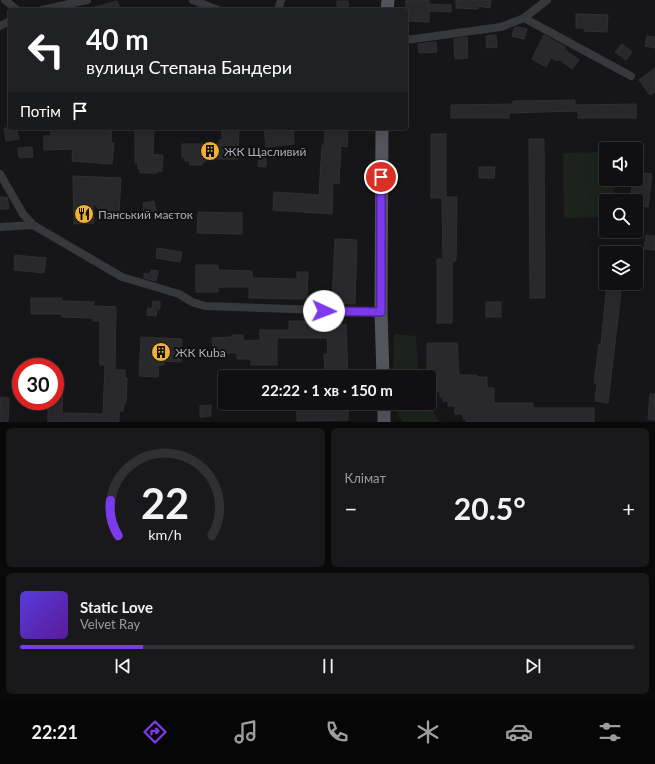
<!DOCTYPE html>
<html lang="uk">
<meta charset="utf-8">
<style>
body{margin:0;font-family:Lato,sans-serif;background:#19191b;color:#f1f3f6;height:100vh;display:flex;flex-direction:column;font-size:15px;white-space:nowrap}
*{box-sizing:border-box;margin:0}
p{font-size:13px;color:#9c9d9f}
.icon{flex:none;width:22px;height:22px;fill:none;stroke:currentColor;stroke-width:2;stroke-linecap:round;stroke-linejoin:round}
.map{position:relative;height:422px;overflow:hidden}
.side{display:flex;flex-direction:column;gap:6px;padding:6px;background:#09090a;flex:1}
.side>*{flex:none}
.top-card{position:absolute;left:8px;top:8px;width:400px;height:122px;border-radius:4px;box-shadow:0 4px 16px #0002,0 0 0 1px #303032;background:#202124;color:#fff;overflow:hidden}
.fabs{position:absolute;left:599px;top:142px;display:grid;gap:8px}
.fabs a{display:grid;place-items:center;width:44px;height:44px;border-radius:4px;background:#101012;box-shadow:0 4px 16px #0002,0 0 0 1px #303032;font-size:20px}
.speed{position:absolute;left:12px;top:358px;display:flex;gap:8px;font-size:20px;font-weight:700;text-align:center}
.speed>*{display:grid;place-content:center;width:52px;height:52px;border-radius:50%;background:#101012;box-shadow:0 4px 16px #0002,0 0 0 1px #303032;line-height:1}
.speed .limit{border:6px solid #d22;background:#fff;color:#111}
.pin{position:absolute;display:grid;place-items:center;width:34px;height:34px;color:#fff;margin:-17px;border:2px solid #fff;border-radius:50%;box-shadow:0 1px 4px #0007}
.me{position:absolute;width:44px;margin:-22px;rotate:92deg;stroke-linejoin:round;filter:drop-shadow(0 0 3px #0008)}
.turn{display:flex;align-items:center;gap:14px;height:84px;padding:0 12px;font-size:18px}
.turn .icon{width:52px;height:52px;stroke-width:2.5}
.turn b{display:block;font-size:28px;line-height:34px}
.then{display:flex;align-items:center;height:38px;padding:0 12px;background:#0003;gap:8px;font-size:15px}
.big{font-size:30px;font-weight:700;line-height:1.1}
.side .tile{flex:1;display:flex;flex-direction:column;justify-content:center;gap:6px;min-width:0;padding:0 14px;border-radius:6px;background:#19191b}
.side .dial{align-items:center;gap:0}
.dial svg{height:104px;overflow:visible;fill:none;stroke:#303032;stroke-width:7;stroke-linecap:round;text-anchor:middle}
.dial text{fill:#f1f3f6;stroke:none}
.song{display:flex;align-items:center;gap:12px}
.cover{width:48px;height:48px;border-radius:6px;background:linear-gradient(135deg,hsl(250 70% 55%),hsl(270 70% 35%))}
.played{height:4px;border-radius:2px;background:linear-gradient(90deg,#7c3aed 20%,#303032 20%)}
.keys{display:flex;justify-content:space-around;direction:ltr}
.heat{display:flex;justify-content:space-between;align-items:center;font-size:22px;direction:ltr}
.side .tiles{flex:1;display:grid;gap:6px;grid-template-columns:1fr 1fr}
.tile:last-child{grid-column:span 2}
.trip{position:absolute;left:218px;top:370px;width:218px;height:40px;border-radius:4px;background:#101012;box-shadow:0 4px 16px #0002,0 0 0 1px #303032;font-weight:700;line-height:40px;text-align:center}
.menu{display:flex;height:64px;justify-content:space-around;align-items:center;background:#060607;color:#9c9d9f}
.menu .icon{width:28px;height:28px}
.menu .selected{color:#7c3aed}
.menu b{font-size:18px;color:#f1f3f6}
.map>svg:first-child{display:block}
</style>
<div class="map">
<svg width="655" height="422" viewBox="0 0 655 422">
<rect width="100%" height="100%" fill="#161618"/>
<!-- green -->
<path fill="#1c231d" d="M606,152V179H614V201H606V217L564,218L563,153Z
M394,334L416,336L419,377H393Z
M429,402L439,422H403L398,416L395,403Z"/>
<!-- building -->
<path fill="#29292c" stroke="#303034" d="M406,0H429V4L451,5V12L429,11V22L406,21Z
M456,0H491L490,8L478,6V9L456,8Z
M117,1L120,9L92,10V8Z
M337,1H348V9L337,8Z
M576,14L608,15L607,32L584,31V28H576Z
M517,27L527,29L524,39L512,36L514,28Z
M496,35L497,47L487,48L486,36Z
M544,35L565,47L564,49L579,60L572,69L559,59L558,61L551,58L546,67L532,59Z
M647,36L655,37V48L645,46Z
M467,37L468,58L455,59L454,39Z
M436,42L437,52L419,53L418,44Z
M622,44L632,52L626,60L615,52Z
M655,68V92L650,95L639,80Z
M575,100V105L636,104V118H578V111L509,113V118H451V105L513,104V101Z
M4,128H16L19,139L6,141Z
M51,128H112L111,142L114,143L112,164L72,161L73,149L44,150V136H51Z
M135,128H154L153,155H163L162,171H157V173H140V169H138V163H135Z
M222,128H239L238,159H206L205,162H202V165H190V161H185V158L182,157V144H219V140H222Z
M264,128H293L294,144L266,147Z
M325,128H348L347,147L341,146L339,184L333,183L332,214L273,210L274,192L319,195L322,145H324Z
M431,134H446V197H457L456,261H452V323H437V259H443L442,198H431Z
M529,139H544L545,298H530Z
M32,147L33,157L19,158L18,148Z
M259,155H266V167L258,166Z
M479,167H495L494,178H479Z
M636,172L652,174L648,207L636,206V201H630L633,179H636Z
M73,176L121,178L119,213H104L93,203L94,223L74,224Z
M0,197H7L9,209H0Z
M154,201L156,211L144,212L143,203Z
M198,212L242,213V234L197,233Z
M646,235L655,236V250L644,249Z
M335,239L357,240L355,304L332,303Z
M610,246L629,248V253H610Z
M157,248L182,252L180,262L156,258Z
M15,255L46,258L44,273L14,270Z
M196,265H218V270L252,271V278L297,279V272H308L307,299L249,298V287H218V292H196Z
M151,270L158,271L156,281L144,278V273L150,274Z
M607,283H622L608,403L595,401L597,383H594L599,344H601Z
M31,298H62V301L94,302L93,306L116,307L115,370H125V378H127L126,403H124L123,411H119V422H48V408H45V401H55V384H63L62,413L103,414L105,365H100V321H93V318L62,317V314H31Z
M153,301L160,302V309H157L156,316L147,315L148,308L152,309Z
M486,302H501V317H486Z
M289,321H317V325L346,324L348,377H325L324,354H328L327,338H277V365H251V359H237V353H213L212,338L232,337V335H243V341L260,340V330H289Z
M141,337L182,339L181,362L164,361V365H159L158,377L139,376Z
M427,343H457L459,375H477V377H487V388H494V403H533V408H594V422H466V419H463V414H455V406H448V401H443V397H440V392H436V389H432V384H429V377H427Z
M650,394H655V420L648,419Z
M0,397L9,398L8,422H0Z
M297,403H348V420L297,421Z
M211,405V416L200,417V406Z"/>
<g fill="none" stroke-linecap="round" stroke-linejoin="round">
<!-- minor -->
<path stroke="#37383d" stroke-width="8" d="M5,0L17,10
M193,0L218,10
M42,10L87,0
M278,10L281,0
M524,18L631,76
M0,26L10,21
M406,40L501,27L524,18L547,0
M0,174L23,214L33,225
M0,227L33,225L122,277L179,294L192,302L205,306L381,312"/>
<!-- primary -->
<path stroke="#53555c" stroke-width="13" d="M387,10L388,0
M382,128L381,312L383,377
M384,403V422"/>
</g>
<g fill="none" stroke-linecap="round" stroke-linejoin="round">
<defs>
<path id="route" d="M324,311L381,312V177"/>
</defs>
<!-- route casing -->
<use href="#route" stroke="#51269a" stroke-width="10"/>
<!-- route -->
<use href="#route" stroke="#7c3aed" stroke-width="7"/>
</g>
<!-- icons -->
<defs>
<symbol id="building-disc" viewBox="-11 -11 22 22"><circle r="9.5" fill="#f2b134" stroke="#111113"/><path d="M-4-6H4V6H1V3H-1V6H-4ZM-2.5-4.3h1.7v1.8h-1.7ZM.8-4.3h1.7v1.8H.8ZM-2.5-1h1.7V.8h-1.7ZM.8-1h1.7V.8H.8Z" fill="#111"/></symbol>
<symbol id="restaurant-disc" viewBox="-11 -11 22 22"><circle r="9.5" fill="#f2b134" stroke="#111113"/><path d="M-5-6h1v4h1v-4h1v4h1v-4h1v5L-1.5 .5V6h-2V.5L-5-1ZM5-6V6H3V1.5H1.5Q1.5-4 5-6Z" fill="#111"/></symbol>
</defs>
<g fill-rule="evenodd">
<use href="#building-disc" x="199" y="140" width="22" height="22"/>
<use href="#restaurant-disc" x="73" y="203" width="22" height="22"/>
<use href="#building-disc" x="150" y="341" width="22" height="22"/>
</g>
<g text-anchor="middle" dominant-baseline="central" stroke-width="4" stroke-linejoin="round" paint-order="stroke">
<!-- poi labels -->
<g font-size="12" fill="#a8adb8" stroke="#111113" text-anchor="start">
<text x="224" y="151">ЖК Щасливий</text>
<text x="98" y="214">Панський маєток</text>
<text x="175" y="352">ЖК Kuba</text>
</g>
</g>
</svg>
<div class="fabs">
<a><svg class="icon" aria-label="sound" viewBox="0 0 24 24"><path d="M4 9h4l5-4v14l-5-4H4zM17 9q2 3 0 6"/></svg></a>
<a><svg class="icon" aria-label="search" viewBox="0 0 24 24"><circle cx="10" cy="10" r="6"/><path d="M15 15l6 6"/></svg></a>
<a><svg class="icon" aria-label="layers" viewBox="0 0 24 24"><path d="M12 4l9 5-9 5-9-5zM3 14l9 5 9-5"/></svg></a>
</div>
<div class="speed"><div class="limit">30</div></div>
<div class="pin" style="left:381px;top:177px;background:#d93025"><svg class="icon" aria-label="arrive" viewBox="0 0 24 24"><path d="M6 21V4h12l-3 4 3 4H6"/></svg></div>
<svg class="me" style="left:324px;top:311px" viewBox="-20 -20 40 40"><circle r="19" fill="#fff"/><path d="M0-13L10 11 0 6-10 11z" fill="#7c3aed"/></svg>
<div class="trip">22:22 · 1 хв · 150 m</div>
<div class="top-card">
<div class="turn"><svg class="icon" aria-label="left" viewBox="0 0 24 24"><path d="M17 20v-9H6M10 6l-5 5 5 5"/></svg><div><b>40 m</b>вулиця Степана Бандери</div></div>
<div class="then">Потім<svg class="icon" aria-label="arrive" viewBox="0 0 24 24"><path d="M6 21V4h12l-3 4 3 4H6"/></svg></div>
</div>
</div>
<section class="side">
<div class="tiles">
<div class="tile dial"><svg viewBox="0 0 100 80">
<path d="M14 69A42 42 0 1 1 86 69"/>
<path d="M14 69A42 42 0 0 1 8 42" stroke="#7c3aed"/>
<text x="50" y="56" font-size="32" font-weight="700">22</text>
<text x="50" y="72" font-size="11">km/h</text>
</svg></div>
<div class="tile"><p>Клімат</p>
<div class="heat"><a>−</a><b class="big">20.5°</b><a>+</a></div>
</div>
<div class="tile">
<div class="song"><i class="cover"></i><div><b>Static Love</b><p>Velvet Ray</p></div></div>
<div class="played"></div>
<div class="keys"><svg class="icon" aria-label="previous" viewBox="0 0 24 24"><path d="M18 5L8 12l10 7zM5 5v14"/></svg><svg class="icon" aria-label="pause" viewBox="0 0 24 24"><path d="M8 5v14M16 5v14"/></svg><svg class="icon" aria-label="next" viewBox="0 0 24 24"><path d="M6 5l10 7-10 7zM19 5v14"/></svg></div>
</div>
</div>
</section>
<nav class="menu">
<b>22:21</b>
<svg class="icon selected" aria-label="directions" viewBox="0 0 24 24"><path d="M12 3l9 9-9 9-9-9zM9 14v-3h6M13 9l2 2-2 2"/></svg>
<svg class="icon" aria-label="music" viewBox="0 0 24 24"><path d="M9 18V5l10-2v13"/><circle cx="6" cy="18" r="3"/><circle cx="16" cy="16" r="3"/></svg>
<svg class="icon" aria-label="phone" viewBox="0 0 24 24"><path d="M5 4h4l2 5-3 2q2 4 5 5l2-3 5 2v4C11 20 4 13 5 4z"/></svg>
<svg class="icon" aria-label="climate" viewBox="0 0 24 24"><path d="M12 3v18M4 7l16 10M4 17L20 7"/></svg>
<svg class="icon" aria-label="car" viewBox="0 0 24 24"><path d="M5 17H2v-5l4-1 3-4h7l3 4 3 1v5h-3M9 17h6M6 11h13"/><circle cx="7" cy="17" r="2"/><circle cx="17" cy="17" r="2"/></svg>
<svg class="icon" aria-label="filters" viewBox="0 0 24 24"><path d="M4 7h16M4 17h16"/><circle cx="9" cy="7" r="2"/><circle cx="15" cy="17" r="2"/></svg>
</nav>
